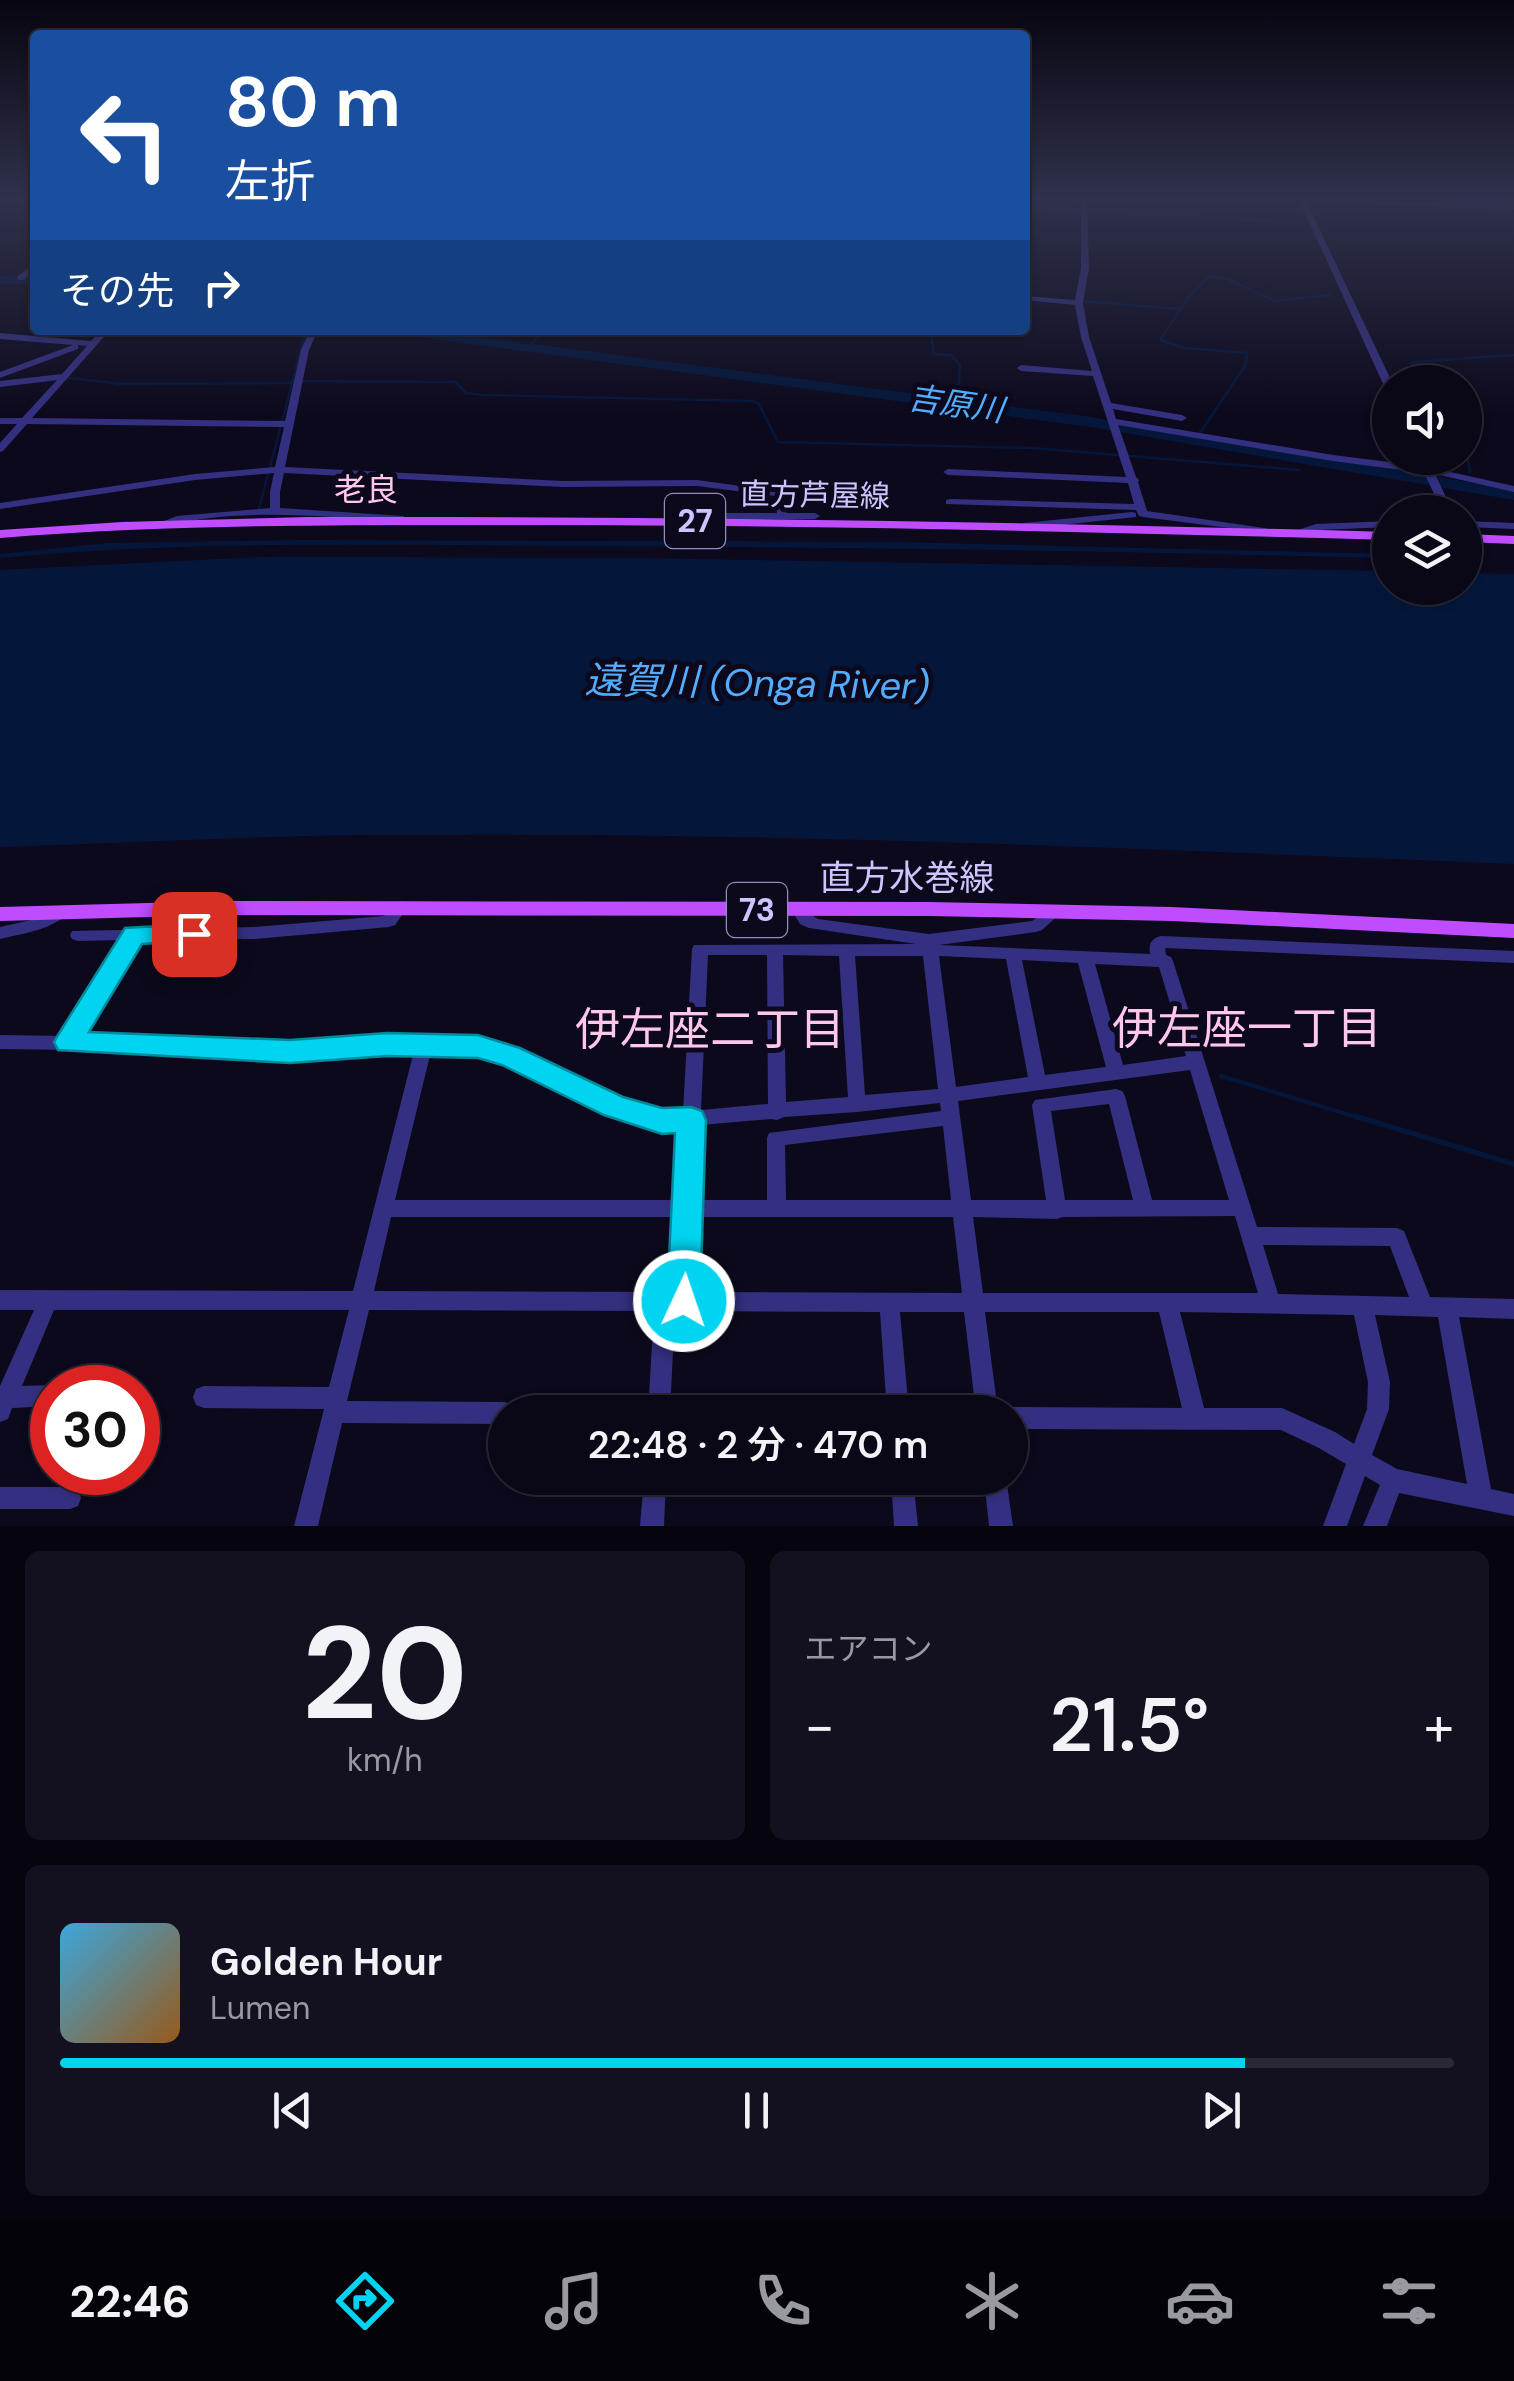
<!DOCTYPE html>
<html lang="ja">
<meta charset="utf-8">
<style>
body{margin:0;font-family:"DM Sans","Noto Sans JP",sans-serif;background:#13101f;color:#f1f3f6;height:100vh;display:flex;flex-direction:column;font-size:38px;white-space:nowrap}
*{box-sizing:border-box;margin:0}
p{font-size:32px;color:#9999a1}
.icon{flex:none;width:55px;height:55px;fill:none;stroke:currentColor;stroke-width:2;stroke-linecap:round;stroke-linejoin:round}
.map{position:relative;height:1526px;overflow:hidden}
.details{display:flex;flex-direction:column;gap:25px;padding:25px;background:#06040c;flex:1}
.details>*{flex:none}
.hud{position:absolute;left:30px;top:30px;width:1000px;height:305px;border-radius:10px;box-shadow:0 2px 8px #0004,0 0 0 2px #2a2835;background:#1a4fa0;color:#fff;overflow:hidden}
.tools{position:absolute;left:1372px;top:365px;display:grid;gap:20px}
.tools a{display:grid;place-items:center;width:110px;height:110px;border-radius:50%;background:#0a0716;box-shadow:0 2px 8px #0004,0 0 0 2px #2a2835;font-size:50px}
.speed{position:absolute;left:30px;top:1365px;display:flex;gap:20px;font-size:50px;font-weight:700;text-align:center}
.speed>*{display:grid;place-content:center;width:130px;height:130px;border-radius:50%;background:#0a0716;box-shadow:0 2px 8px #0004,0 0 0 2px #2a2835;line-height:1}
.speed .limit{border:15px solid #d22;background:#fff;color:#111}
.pin{position:absolute;display:grid;place-items:center;width:85px;height:85px;color:#fff;margin:-42px;border-radius:20px;box-shadow:0 5px 15px #0006}
.me{position:absolute;width:110px;margin:-55px;rotate:3deg;stroke-linejoin:round;filter:drop-shadow(0 0 8px #0008)}
.turn{display:flex;align-items:center;gap:35px;height:210px;padding:0 30px;font-size:45px}
.turn .icon{width:130px;height:130px;stroke-width:2.5}
.turn b{display:block;font-size:70px;line-height:85px}
.then{display:flex;align-items:center;height:95px;padding:0 30px;background:#0003;gap:20px;font-size:38px}
.big{font-size:75px;font-weight:600;line-height:1.1}
.details .card{flex:1;display:flex;flex-direction:column;justify-content:center;gap:15px;min-width:0;padding:0 35px;border-radius:15px;background:#13101f}
.details .dial{align-items:center;gap:0}
.dial b{font-size:130px;line-height:1}
.song{display:flex;align-items:center;gap:30px}
.cover{width:120px;height:120px;border-radius:15px;background:linear-gradient(135deg,hsl(200 70% 55%),hsl(30 70% 35%))}
.played{height:10px;border-radius:5px;background:linear-gradient(90deg,#00d4f0 85%,#2a2835 85%)}
.keys{display:flex;justify-content:space-around;direction:ltr}
.heat{display:flex;justify-content:space-between;align-items:center;font-size:55px;direction:ltr}
.details .tiles{flex:1;display:grid;gap:25px;grid-template-columns:1fr 1fr}
.card:last-child{grid-column:span 2}
.trip{position:absolute;left:488px;top:1395px;width:540px;height:100px;border-radius:50px;background:#0a0716;box-shadow:0 2px 8px #0004,0 0 0 2px #2a2835;font-weight:600;line-height:100px;text-align:center}
.dock{display:flex;height:160px;justify-content:space-around;align-items:center;background:#040309;color:#9999a1}
.dock .icon{width:70px;height:70px}
.dock .current{color:#00d4f0}
.dock b{font-size:45px;color:#f1f3f6}
.map>svg:first-child{display:block}
</style>
<div class="map">
<svg width="1514" height="1526" viewBox="0 0 1514 1526">
<rect width="100%" height="100%" fill="#0d091d"/>
<!-- water -->
<path fill="#04173b" d="M299,540L895,542L1390,554V558C1115,551 841,547 566,546C377,545 188,540 0,558V554L108,543Z
M262,557L637,558L1390,571V588H1465V573L1514,574V864C1129,848 743,831 358,835C238,837 119,843 0,847V570Z"/>
<g fill="none" stroke-linecap="round" stroke-linejoin="round">
<!-- stream-far2 -->
<path stroke="#04173b" stroke-width="2.5" d="M1190,200V215
M0,203L4,200
M1025,206L1299,223
M1080,301L1180,309
M679,330H717
M930,330L934,354L951,355L960,365L959,383L940,400
M528,347L544,330
M290,381L455,382L466,393L483,395L753,401L759,404L778,442L1033,448L1299,470
M1409,382L1413,362L1514,355
M0,386L69,378L122,384L290,383
M1200,433L1245,366L1247,353L1185,348L1160,340L1188,298L1209,276L1227,279L1275,301L1331,295
M1465,439L1470,473
M259,509L306,330"/>
<!-- stream-far1 -->
<path stroke="#04173b" stroke-width="4" d="M1221,1076L1363,1119"/>
<!-- stream -->
<path stroke="#04173b" stroke-width="5" d="M1355,1116L1514,1164"/>
<!-- river -->
<path fill="#04173b" fill-rule="evenodd" d="M0,276L35,277V285L0,284Z
M388,330H426L1091,417L1514,490V500L1091,427L395,334Z"/>
<!-- minor -->
<path fill="#343081" fill-rule="evenodd" d="M1081,200H1087L1089,268L1083,303L1089,337L1111,403L1182,415L1187,418L1182,421L1113,409L1116,419L1333,455L1421,466L1417,458H1427L1432,468L1514,486V492L1435,474L1453,512H1443L1424,473L1333,461L1118,425L1136,477L1139,480L1138,482L1147,511L1271,529L1276,532L1275,534L1143,517L1139,516L1136,510L946,504V500L950,499L1134,504L1128,483L948,475L943,472L948,469L1126,477L1093,376L1021,371L1017,368L1021,365L1092,371L1081,337L1075,305L1025,300V296L1075,300L1081,268Z
M1299,200L1514,205V209L1307,203L1392,382H1390V391L1385,388Z
M32,265H35V271L24,280H18V276Z
M101,330H110L32,418L285,421L301,350L310,330H318L309,350L285,467L562,481L697,480L784,492L787,513H815L820,516L815,519H723L714,524L709,521L721,513H777L775,496L697,486L562,487L284,473L280,492V508L403,516L408,519L403,522C325,517 235,506 159,528L154,525L177,516L270,508V492L274,473L195,480L0,509V503L195,474L275,467L284,427L27,424L3,451L0,452V443L17,424H0V418H22L57,380L0,387V381L62,374L87,346L78,345V349L0,378V372L73,345L0,339V333L91,341Z
M1132,512L1136,513V517L1024,529L1019,526L1024,523Z
M1390,521V527L1317,530L1291,537L1286,534L1316,524Z
M1465,521L1514,523V529L1467,527H1465Z
M400,901L405,903L408,907L395,925L389,927L255,939L138,940L80,1036C121,1037 162,1037 202,1040C233,1042 264,1046 294,1045C354,1043 416,1031 477,1040C549,1051 608,1118 683,1112L692,949L694,945L916,944L809,928L800,924L792,911L794,907C807,903 808,914 818,919L929,934L1032,921L1054,906L1060,908L1062,912L1042,930L1036,932L939,945L1150,954C1149,944 1150,939 1161,936L1514,951V963L1165,948L1166,955L1171,957L1173,961L1257,1227L1397,1228L1404,1231L1430,1297L1514,1299V1319L1459,1317L1491,1489L1514,1494V1516L1399,1493L1387,1526H1363L1380,1485L1365,1476L1347,1526H1323L1346,1464L1319,1448L1281,1430L1010,1429V1412H1001L1010,1407L1182,1408L1159,1312H985L998,1412H976L964,1312H900L909,1412H887L880,1312L675,1311L670,1412H648L654,1311L369,1310L347,1401L505,1402L513,1405L516,1412H505V1424L342,1423L318,1526H294L324,1409L204,1408L196,1405L193,1397L196,1389L204,1386L329,1387L349,1310H54L22,1386L52,1385L57,1388H52V1406L12,1408L8,1419L0,1422V1386L34,1310H0V1290L353,1291L414,1051L290,1059L157,1051L0,1049V1035L63,1036L122,940L78,941L72,939L70,935L72,931L255,927L384,916L395,903ZM708,955H767L768,1104L701,1110ZM783,955L839,956L848,1097L786,1102ZM855,956H923L938,1089L865,1095ZM939,956L1006,959L1028,1077L956,1087ZM1022,960L1078,963L1106,1067L1045,1075ZM1095,964L1159,967L1186,1056L1123,1065ZM431,1051C457,1053 483,1052 508,1063C563,1086 620,1132 682,1127L678,1200H395ZM1190,1070L1229,1200H1152L1125,1096L1122,1091L1116,1089L1035,1100L1032,1105L1046,1200H971L958,1101ZM940,1103L941,1111L769,1133L767,1138V1200H697L701,1125L771,1119L777,1120L784,1117L857,1112ZM1109,1104L1133,1200H1065L1051,1111ZM943,1126L951,1200H786L785,1145ZM1235,1216L1258,1293H983L973,1217L1057,1219L1062,1217ZM391,1217H677L673,1292L374,1291ZM697,1217H953L962,1293L694,1292ZM1263,1245L1390,1246L1409,1297L1278,1294ZM1180,1312L1354,1315L1368,1382L1367,1409L1354,1444L1335,1432L1282,1408H1204ZM1375,1315L1438,1317L1467,1484L1397,1469L1372,1455L1389,1409L1390,1382Z
M63,905L69,907L71,911C52,930 25,933 0,939V927L36,919Z
M644,1478H666L664,1526H640Z
M891,1478H913L918,1526H894Z
M984,1478H1006L1013,1526H989Z
M0,1487H70L78,1490L81,1498L78,1506L70,1509H0Z"/>
<!-- major -->
<path fill="#bf4cff" fill-rule="evenodd" d="M307,517C668,516 1029,522 1390,532V540C1100,532 811,525 521,525C347,525 174,524 0,538V530L122,522Z
M1465,534L1514,536V544L1465,542Z
M222,901L929,902L1172,907L1514,924V938L1172,921L929,916L222,915L0,921V907Z"/>
</g>
<!-- sky -->
<linearGradient id="sky" x2="0" y2="1"><stop stop-color="#070510"/><stop offset="0.48" stop-color="#2f324c"/><stop offset="1" stop-color="#2f324c" stop-opacity="0"/></linearGradient>
<rect width="1514" height="414" fill="url(#sky)"/>
<!-- route -->
<path fill="#00d4f0" stroke="#008a9c" stroke-width="2.5" d="M194,924L204,927L208,934L204,940L142,944L89,1032L290,1040L387,1033L478,1035L520,1048L623,1097L662,1108L691,1107L702,1111L706,1120L700,1301L695,1312L684,1317L672,1312L667,1301L675,1133L662,1134L604,1115L502,1065L478,1058L387,1056L290,1063L58,1050L54,1042L58,1035L125,928Z"/>
<g text-anchor="middle" dominant-baseline="central" stroke-width="10" stroke-linejoin="round" paint-order="stroke">
<!-- far-street labels -->
<g font-size="30" fill="#cdc5ff" stroke="#0d091d">
<text transform="translate(815 495) rotate(1)">直方芦屋線</text>
</g>
<!-- far-water labels -->
<g font-size="32" font-style="italic" fill="#53adff" stroke="#0d091d">
<text transform="translate(956 404) rotate(8)">吉原川</text>
</g>
<!-- far-quarter labels -->
<g font-size="32" fill="#ffc7ea" stroke="#0d091d">
<text x="366" y="490">老良</text>
</g>
<!-- shield labels -->
<g fill="#0d091d" stroke="#938dbb" stroke-width="2.5">
<rect x="665" y="494" width="60" height="54" rx="8"/>
<rect x="727" y="883" width="60" height="54" rx="8"/>
</g>
<g font-size="32" font-weight="bold" fill="#cdc5ff">
<text x="695" y="521">27</text>
<text x="757" y="910">73</text>
</g>
<!-- street labels -->
<g font-size="35" fill="#cdc5ff" stroke="#0d091d">
<text x="907" y="878">直方水巻線</text>
</g>
<!-- water labels -->
<g font-size="38" font-style="italic" fill="#53adff" stroke="#0d091d">
<text transform="translate(757 683) rotate(1)">遠賀川 (Onga River)</text>
</g>
<!-- near-neighbourhood labels -->
<g font-size="45" fill="#ffc7ea" stroke="#0d091d">
<text x="1247" y="1028">伊左座一丁目</text>
<text x="710" y="1029">伊左座二丁目</text>
</g>
</g>
</svg>
<div class="tools">
<a><svg class="icon" aria-label="sound" viewBox="0 0 24 24"><path d="M4 9h4l5-4v14l-5-4H4zM17 9q2 3 0 6"/></svg></a>
<a><svg class="icon" aria-label="layers" viewBox="0 0 24 24"><path d="M12 4l9 5-9 5-9-5zM3 14l9 5 9-5"/></svg></a>
</div>
<div class="speed"><div class="limit">30</div></div>
<div class="pin" style="left:194px;top:934px;background:#d93025"><svg class="icon" aria-label="arrive" viewBox="0 0 24 24"><path d="M6 21V4h12l-3 4 3 4H6"/></svg></div>
<svg class="me" style="left:684px;top:1301px" viewBox="-20 -20 40 40"><circle r="17" fill="#00d4f0" stroke="#fff" stroke-width="3"/><path d="M0-11L8 9 0 5-8 9z" fill="#fff"/></svg>
<div class="trip">22:48 · 2 分 · 470 m</div>
<div class="hud">
<div class="turn"><svg class="icon" aria-label="left" viewBox="0 0 24 24"><path d="M17 20v-9H6M10 6l-5 5 5 5"/></svg><div><b>80 m</b>左折</div></div>
<div class="then">その先<svg class="icon" aria-label="right" viewBox="0 0 24 24"><path d="M7 20v-9h11M14 6l5 5-5 5"/></svg></div>
</div>
</div>
<section class="details">
<div class="tiles">
<div class="card dial"><b>20</b><p>km/h</p></div>
<div class="card"><p>エアコン</p>
<div class="heat"><a>−</a><b class="big">21.5°</b><a>+</a></div>
</div>
<div class="card">
<div class="song"><i class="cover"></i><div><b>Golden Hour</b><p>Lumen</p></div></div>
<div class="played"></div>
<div class="keys"><svg class="icon" aria-label="previous" viewBox="0 0 24 24"><path d="M18 5L8 12l10 7zM5 5v14"/></svg><svg class="icon" aria-label="pause" viewBox="0 0 24 24"><path d="M8 5v14M16 5v14"/></svg><svg class="icon" aria-label="next" viewBox="0 0 24 24"><path d="M6 5l10 7-10 7zM19 5v14"/></svg></div>
</div>
</div>
</section>
<nav class="dock">
<b>22:46</b>
<svg class="icon current" aria-label="directions" viewBox="0 0 24 24"><path d="M12 3l9 9-9 9-9-9zM9 14v-3h6M13 9l2 2-2 2"/></svg>
<svg class="icon" aria-label="music" viewBox="0 0 24 24"><path d="M9 18V5l10-2v13"/><circle cx="6" cy="18" r="3"/><circle cx="16" cy="16" r="3"/></svg>
<svg class="icon" aria-label="phone" viewBox="0 0 24 24"><path d="M5 4h4l2 5-3 2q2 4 5 5l2-3 5 2v4C11 20 4 13 5 4z"/></svg>
<svg class="icon" aria-label="climate" viewBox="0 0 24 24"><path d="M12 3v18M4 7l16 10M4 17L20 7"/></svg>
<svg class="icon" aria-label="car" viewBox="0 0 24 24"><path d="M5 17H2v-5l4-1 3-4h7l3 4 3 1v5h-3M9 17h6M6 11h13"/><circle cx="7" cy="17" r="2"/><circle cx="17" cy="17" r="2"/></svg>
<svg class="icon" aria-label="filters" viewBox="0 0 24 24"><path d="M4 7h16M4 17h16"/><circle cx="9" cy="7" r="2"/><circle cx="15" cy="17" r="2"/></svg>
</nav>
